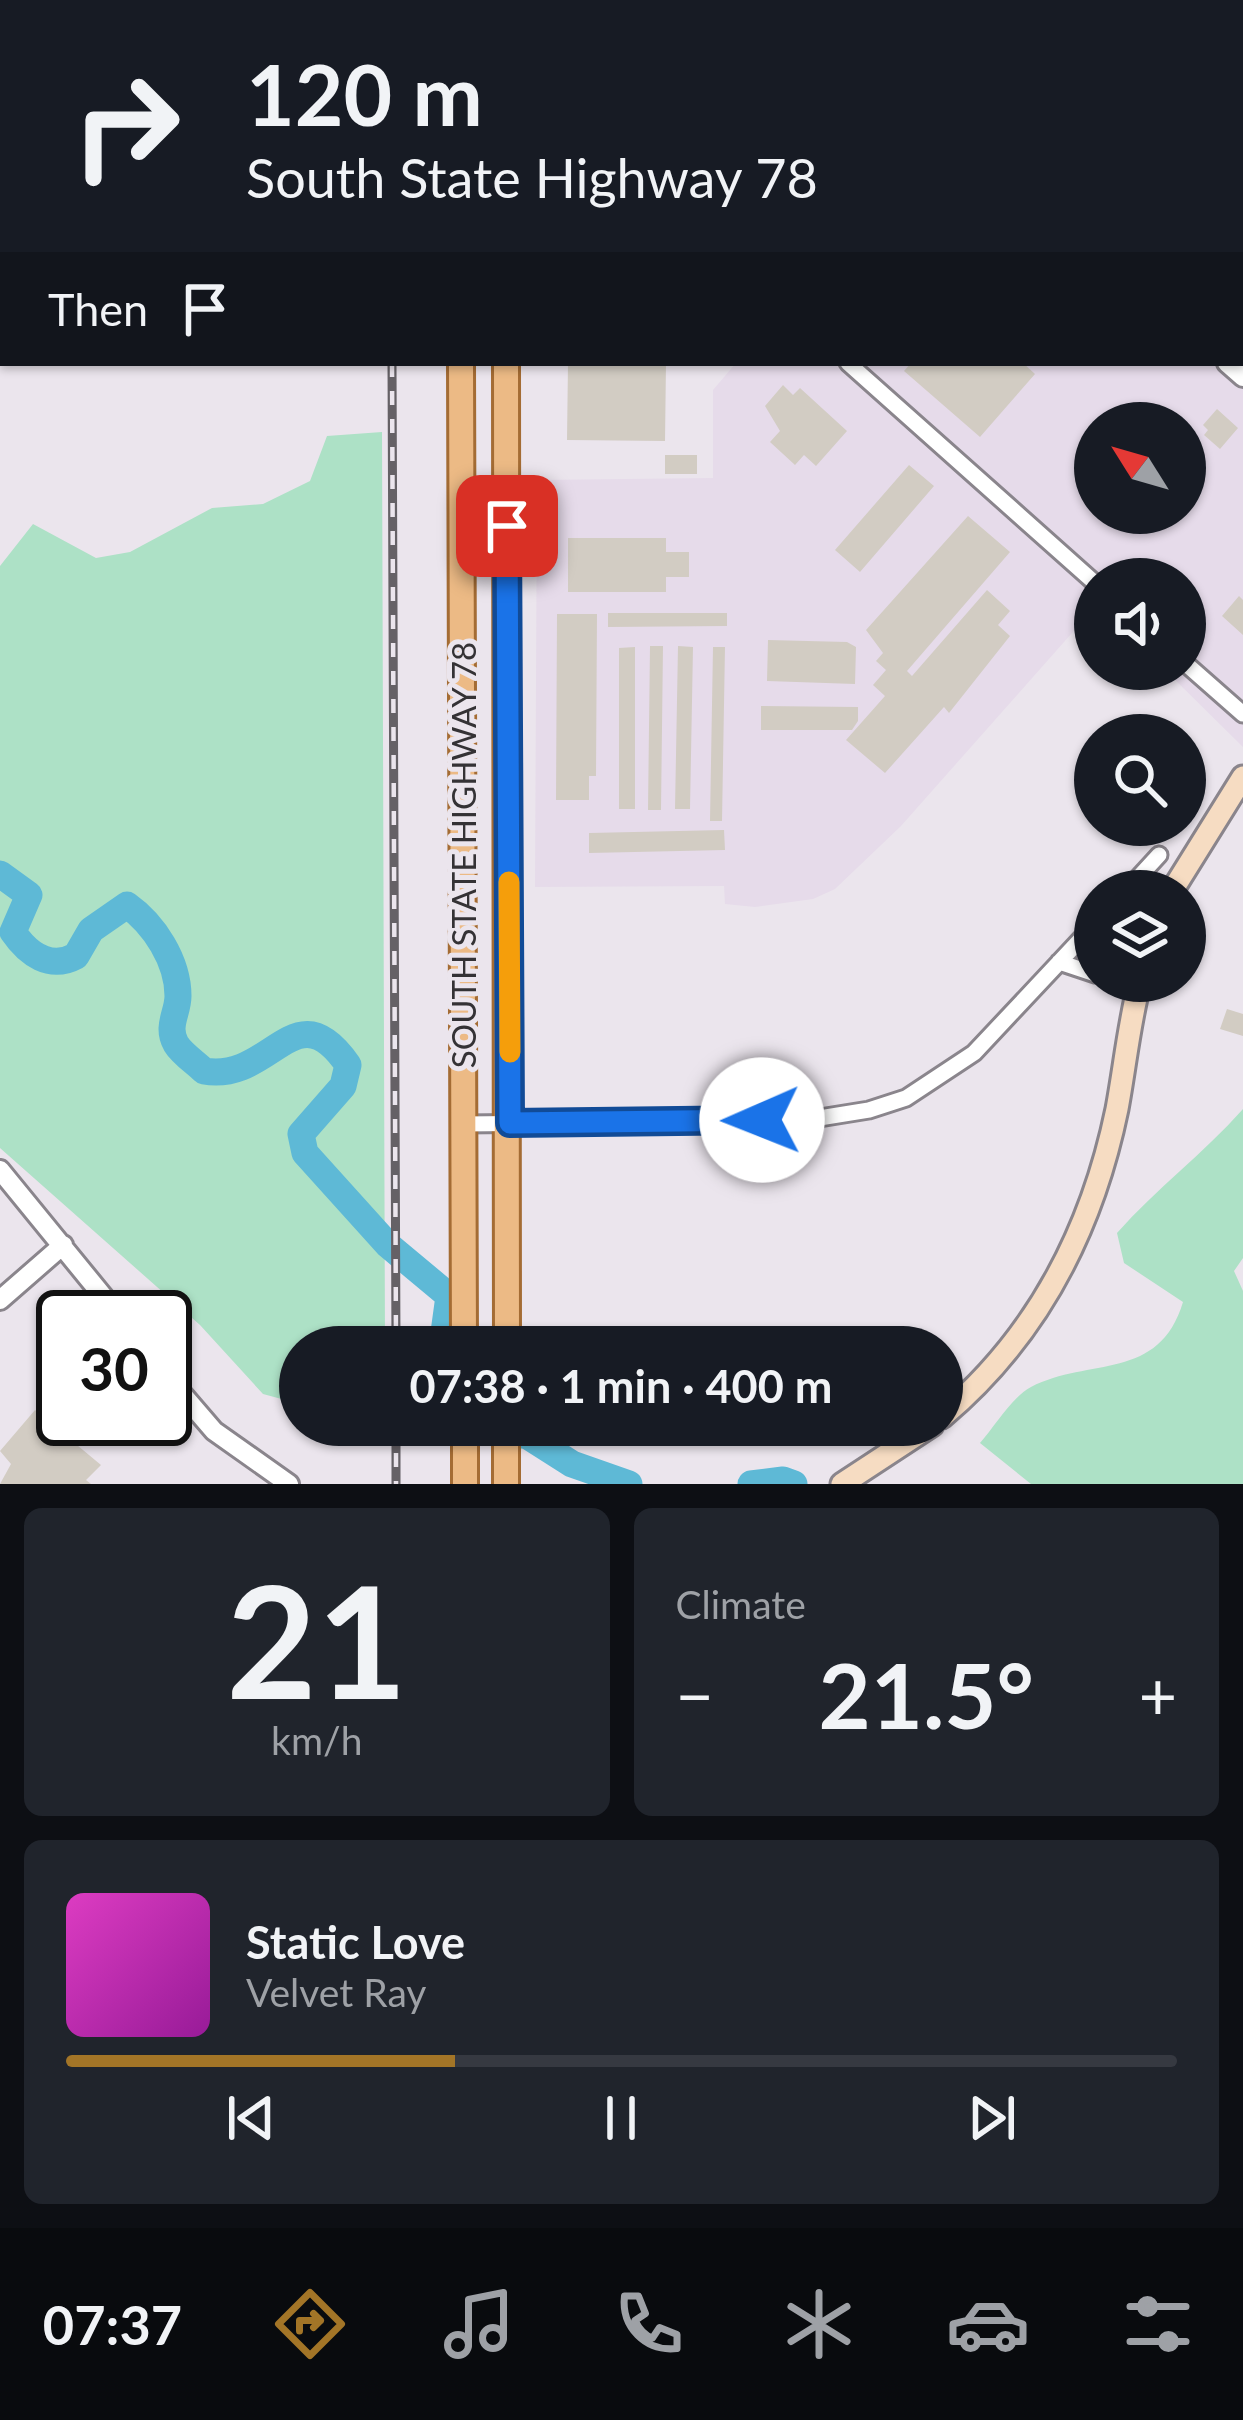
<!DOCTYPE html>
<meta charset="utf-8">
<style>
body{margin:0;font-family:Lato,sans-serif;background:#20242c;color:#f1f3f6;height:100vh;display:flex;flex-direction:column;font-size:45px;white-space:nowrap}
*{box-sizing:border-box;margin:0}
p{font-size:39px;color:#9ea1a6}
.icon{flex:none;width:66px;height:66px;fill:none;stroke:currentColor;stroke-width:2;stroke-linecap:round;stroke-linejoin:round}
.map{position:relative;height:1484px;overflow:hidden}
.details{display:flex;flex-direction:column;gap:24px;padding:24px;background:#0d0f14;flex:1}
.details>*{flex:none}
.guide{position:absolute;left:0px;top:0px;width:1245px;height:366px;box-shadow:0 3px 9px #0004;background:#171b24;color:#f1f3f6;overflow:hidden}
.needle{width:78px;rotate:307deg}
.controls{position:absolute;left:1074px;top:402px;display:grid;gap:24px}
.controls a{display:grid;place-items:center;width:132px;height:132px;border-radius:50%;background:#171b24;box-shadow:0 3px 9px #0004;font-size:60px}
.speed{position:absolute;left:36px;top:1290px;display:flex;gap:24px;font-size:60px;font-weight:700;text-align:center}
.speed>*{display:grid;place-content:center;width:156px;height:156px;border-radius:50%;background:#171b24;box-shadow:0 3px 9px #0004;line-height:1}
.speed .limit{border:6px solid #111;border-radius:18px;background:#fff;color:#111}
.pin{position:absolute;display:grid;place-items:center;width:102px;height:102px;color:#fff;margin:-51px;border-radius:24px;box-shadow:0 6px 18px #0006}
.me{position:absolute;width:132px;margin:-66px;rotate:269deg;stroke-linejoin:round;filter:drop-shadow(0 0 9px #0008)}
.turn{display:flex;align-items:center;gap:42px;height:252px;padding:0 48px;font-size:54px}
.turn .icon{width:156px;height:156px;stroke-width:2.5}
.turn b{display:block;font-size:84px;line-height:102px}
.then{display:flex;align-items:center;height:114px;padding:0 48px;background:#0003;gap:24px;font-size:45px}
.big{font-size:90px;font-weight:700;line-height:1.1}
.details .widget{flex:1;display:flex;flex-direction:column;justify-content:center;gap:18px;min-width:0;padding:0 42px;border-radius:18px;background:#20242c}
.details .dial{align-items:center;gap:0}
.dial b{font-size:156px;line-height:1}
.song{display:flex;align-items:center;gap:36px}
.cover{width:144px;height:144px;border-radius:18px;background:linear-gradient(135deg,hsl(310 70% 55%),hsl(300 70% 35%))}
.played{height:12px;border-radius:6px;background:linear-gradient(90deg,#a37527 35%,#363941 35%)}
.keys{display:flex;justify-content:space-around;direction:ltr}
.heat{display:flex;justify-content:space-between;align-items:center;font-size:66px;direction:ltr}
.details .tiles{flex:1;display:grid;gap:24px;grid-template-columns:1fr 1fr}
.widget:last-child{grid-column:span 2}
.trip{position:absolute;left:279px;top:1326px;width:684px;height:120px;border-radius:60px;background:#171b24;box-shadow:0 3px 9px #0004;font-weight:700;line-height:120px;text-align:center}
.dock{display:flex;height:192px;justify-content:space-around;align-items:center;background:#090b0e;color:#9ea1a6}
.dock .icon{width:84px;height:84px}
.dock .on{color:#a37527}
.dock b{font-size:54px;color:#f1f3f6}
.map>svg:first-child{display:block}
</style>
<div class="map">
<svg width="1243" height="1484" viewBox="0 0 1243 1484">
<rect width="100%" height="100%" fill="#ebe5ed"/>
<!-- built -->
<path fill="#e6dbea" fill-rule="evenodd" d="M0,0H131L3,3L0,165Z
M657,0H1243V747L1164,669H1185V579H1095V607L901,826L835,889L813,899L755,907L725,904L724,886L535,887L537,480L713,478V390L736,363H1242V3ZM1095,423H1185V513H1095Z"/>
<!-- green -->
<path fill="#ade1c6" d="M382,432L385,1347H300V1404L263,1394L200,1325L0,1148V566L33,524L96,558L130,552L212,508L263,504L310,481L327,436Z
M1243,1109V1258L1234,1271L1243,1291V1484H1031L980,1443C995,1426 1012,1397 1031,1387C1089,1357 1159,1382 1183,1302L1124,1263L1117,1233C1157,1188 1203,1154 1243,1109Z"/>
<g fill="none" stroke-linecap="round" stroke-linejoin="round">
<!-- river -->
<path stroke="#5eb9d6" stroke-width="27" d="M0,874L29,895L13,932C28,954 50,970 76,956L91,930L127,905C154,924 178,961 178,996C178,1013 166,1026 176,1044C182,1054 196,1063 204,1071C272,1083 295,988 348,1065L343,1086L301,1134L305,1153L388,1245L449,1296L442,1347
M462,1425L528,1436L572,1464L629,1484
M751,1484L783,1480L794,1484"/>
</g>
<!-- building -->
<path fill="#d2ccc3" d="M568,363H666L665,441L567,440Z
M911,363H1023L1035,374L980,437L904,371Z
M783,385L793,395L800,388L847,431L816,466L804,455L795,465L770,442L780,431L765,406Z
M1217,409L1238,428L1220,449L1204,435L1208,430L1203,425Z
M665,455H697V474H665Z
M909,465L934,486L860,572L835,550Z
M968,516L1010,552L907,671L912,676L987,590L1010,611L998,625L1010,636L949,713L944,707L885,773L846,740L885,696L873,685L886,670L876,661L883,653L866,630Z
M568,538H666V552H689V577H666V592H568Z
M1239,596L1243,600V635L1222,616Z
M608,613H727V626L608,627Z
M557,614H597L596,776H589V800H556Z
M768,640L847,642L856,647L855,684L767,681Z
M650,646H663L661,810H648Z
M678,646L693,647L690,809H675Z
M635,647V809H619V648Z
M713,647H725L722,821H710Z
M761,706L858,707V721L852,730H761Z
M724,830L725,850L589,853V833Z
M1227,1009L1243,1014V1036L1220,1029Z
M35,1410L101,1465L86,1480L91,1484H0L11,1464L0,1451Z"/>
<g fill="none" stroke-linecap="round" stroke-linejoin="round">
<defs>
<path id="minor" d="M1242,311L1243,310
M848,363L1095,583
M1185,663L1243,714
M1126,891L1159,855
M1059,962L1095,974
M1116,981L1138,988
M464,1124L807,1120L869,1110L906,1098L974,1053L1095,924"/>
<path id="tertiary" d="M828,0L832,3
M1227,363L1243,377
M0,1170L120,1317
M0,1300L63,1245
M165,1374L214,1431L289,1484"/>
<path id="secondary" d="M1172,891L1243,777
M942,1417C1037,1337 1092,1230 1117,1109C1125,1066 1129,1023 1140,981
M842,1484L932,1425"/>
<path id="primary" d="M501,0V3
M458,3V0
M461,363L464,1347
M506,363L507,1347
M465,1425V1484
M506,1484V1425"/>
</defs>
<!-- minor casing -->
<use href="#minor" stroke="#8a858c" stroke-width="21"/>
<!-- tertiary casing -->
<use href="#tertiary" stroke="#8a858c" stroke-width="24"/>
<!-- secondary casing -->
<use href="#secondary" stroke="#8a858c" stroke-width="27"/>
<!-- primary casing -->
<use href="#primary" stroke="#a46c34" stroke-width="30"/>
<!-- minor -->
<use href="#minor" stroke="#fff" stroke-width="15"/>
<!-- tertiary -->
<use href="#tertiary" stroke="#fff" stroke-width="18"/>
<!-- secondary -->
<use href="#secondary" stroke="#f6dcc2" stroke-width="21"/>
<!-- primary -->
<use href="#primary" stroke="#ecba85" stroke-width="24"/>
<defs>
<path id="rail" d="M391,0V3
M392,363L396,1347
M396,1425V1484"/>
</defs>
<!-- rail casing -->
<use href="#rail" stroke="#656166" stroke-width="9"/>
<!-- rail -->
<use href="#rail" stroke="#ebe5ed" stroke-width="4.5" stroke-dasharray="14" stroke-linecap="butt"/>
</g>
<g fill="none" stroke-linecap="round" stroke-linejoin="round">
<defs>
<path id="route" d="M507,526L510,1123L762,1120"/>
</defs>
<!-- route casing -->
<use href="#route" stroke="#114b97" stroke-width="30"/>
<!-- route -->
<use href="#route" stroke="#1a73e8" stroke-width="21"/>
<!-- slow -->
<path stroke="#f59e0b" stroke-width="21" d="M509,882L510,1052"/>
</g>
<g text-anchor="middle" dominant-baseline="central" stroke-width="10" stroke-linejoin="round" paint-order="stroke">
<!-- street labels -->
<g font-size="33" fill="#343235" stroke="#ebe5ed">
<text transform="translate(463 855) rotate(-90)">SOUTH STATE HIGHWAY 78</text>
</g>
</g>
</svg>
<div class="controls">
<a><svg class="needle" viewBox="-14 -14 28 28"><path d="M0-13l5 13h-10z" fill="#e53935"/><path d="M0 13l5-13h-10z" fill="#9ea1a6"/></svg></a>
<a><svg class="icon" aria-label="sound" viewBox="0 0 24 24"><path d="M4 9h4l5-4v14l-5-4H4zM17 9q2 3 0 6"/></svg></a>
<a><svg class="icon" aria-label="search" viewBox="0 0 24 24"><circle cx="10" cy="10" r="6"/><path d="M15 15l6 6"/></svg></a>
<a><svg class="icon" aria-label="layers" viewBox="0 0 24 24"><path d="M12 4l9 5-9 5-9-5zM3 14l9 5 9-5"/></svg></a>
</div>
<div class="speed"><div class="limit">30</div></div>
<div class="pin" style="left:507px;top:526px;background:#d93025"><svg class="icon" aria-label="arrive" viewBox="0 0 24 24"><path d="M6 21V4h12l-3 4 3 4H6"/></svg></div>
<svg class="me" style="left:762px;top:1120px" viewBox="-20 -20 40 40"><circle r="19" fill="#fff"/><path d="M0-13L10 11 0 6-10 11z" fill="#1a73e8"/></svg>
<div class="trip">07:38 · 1 min · 400 m</div>
<div class="guide">
<div class="turn"><svg class="icon" aria-label="right" viewBox="0 0 24 24"><path d="M7 20v-9h11M14 6l5 5-5 5"/></svg><div><b>120 m</b>South State Highway 78</div></div>
<div class="then">Then<svg class="icon" aria-label="arrive" viewBox="0 0 24 24"><path d="M6 21V4h12l-3 4 3 4H6"/></svg></div>
</div>
</div>
<section class="details">
<div class="tiles">
<div class="widget dial"><b>21</b><p>km/h</p></div>
<div class="widget"><p>Climate</p>
<div class="heat"><a>−</a><b class="big">21.5°</b><a>+</a></div>
</div>
<div class="widget">
<div class="song"><i class="cover"></i><div><b>Static Love</b><p>Velvet Ray</p></div></div>
<div class="played"></div>
<div class="keys"><svg class="icon" aria-label="previous" viewBox="0 0 24 24"><path d="M18 5L8 12l10 7zM5 5v14"/></svg><svg class="icon" aria-label="pause" viewBox="0 0 24 24"><path d="M8 5v14M16 5v14"/></svg><svg class="icon" aria-label="next" viewBox="0 0 24 24"><path d="M6 5l10 7-10 7zM19 5v14"/></svg></div>
</div>
</div>
</section>
<nav class="dock">
<b>07:37</b>
<svg class="icon on" aria-label="directions" viewBox="0 0 24 24"><path d="M12 3l9 9-9 9-9-9zM9 14v-3h6M13 9l2 2-2 2"/></svg>
<svg class="icon" aria-label="music" viewBox="0 0 24 24"><path d="M9 18V5l10-2v13"/><circle cx="6" cy="18" r="3"/><circle cx="16" cy="16" r="3"/></svg>
<svg class="icon" aria-label="phone" viewBox="0 0 24 24"><path d="M5 4h4l2 5-3 2q2 4 5 5l2-3 5 2v4C11 20 4 13 5 4z"/></svg>
<svg class="icon" aria-label="climate" viewBox="0 0 24 24"><path d="M12 3v18M4 7l16 10M4 17L20 7"/></svg>
<svg class="icon" aria-label="car" viewBox="0 0 24 24"><path d="M5 17H2v-5l4-1 3-4h7l3 4 3 1v5h-3M9 17h6M6 11h13"/><circle cx="7" cy="17" r="2"/><circle cx="17" cy="17" r="2"/></svg>
<svg class="icon" aria-label="filters" viewBox="0 0 24 24"><path d="M4 7h16M4 17h16"/><circle cx="9" cy="7" r="2"/><circle cx="15" cy="17" r="2"/></svg>
</nav>
